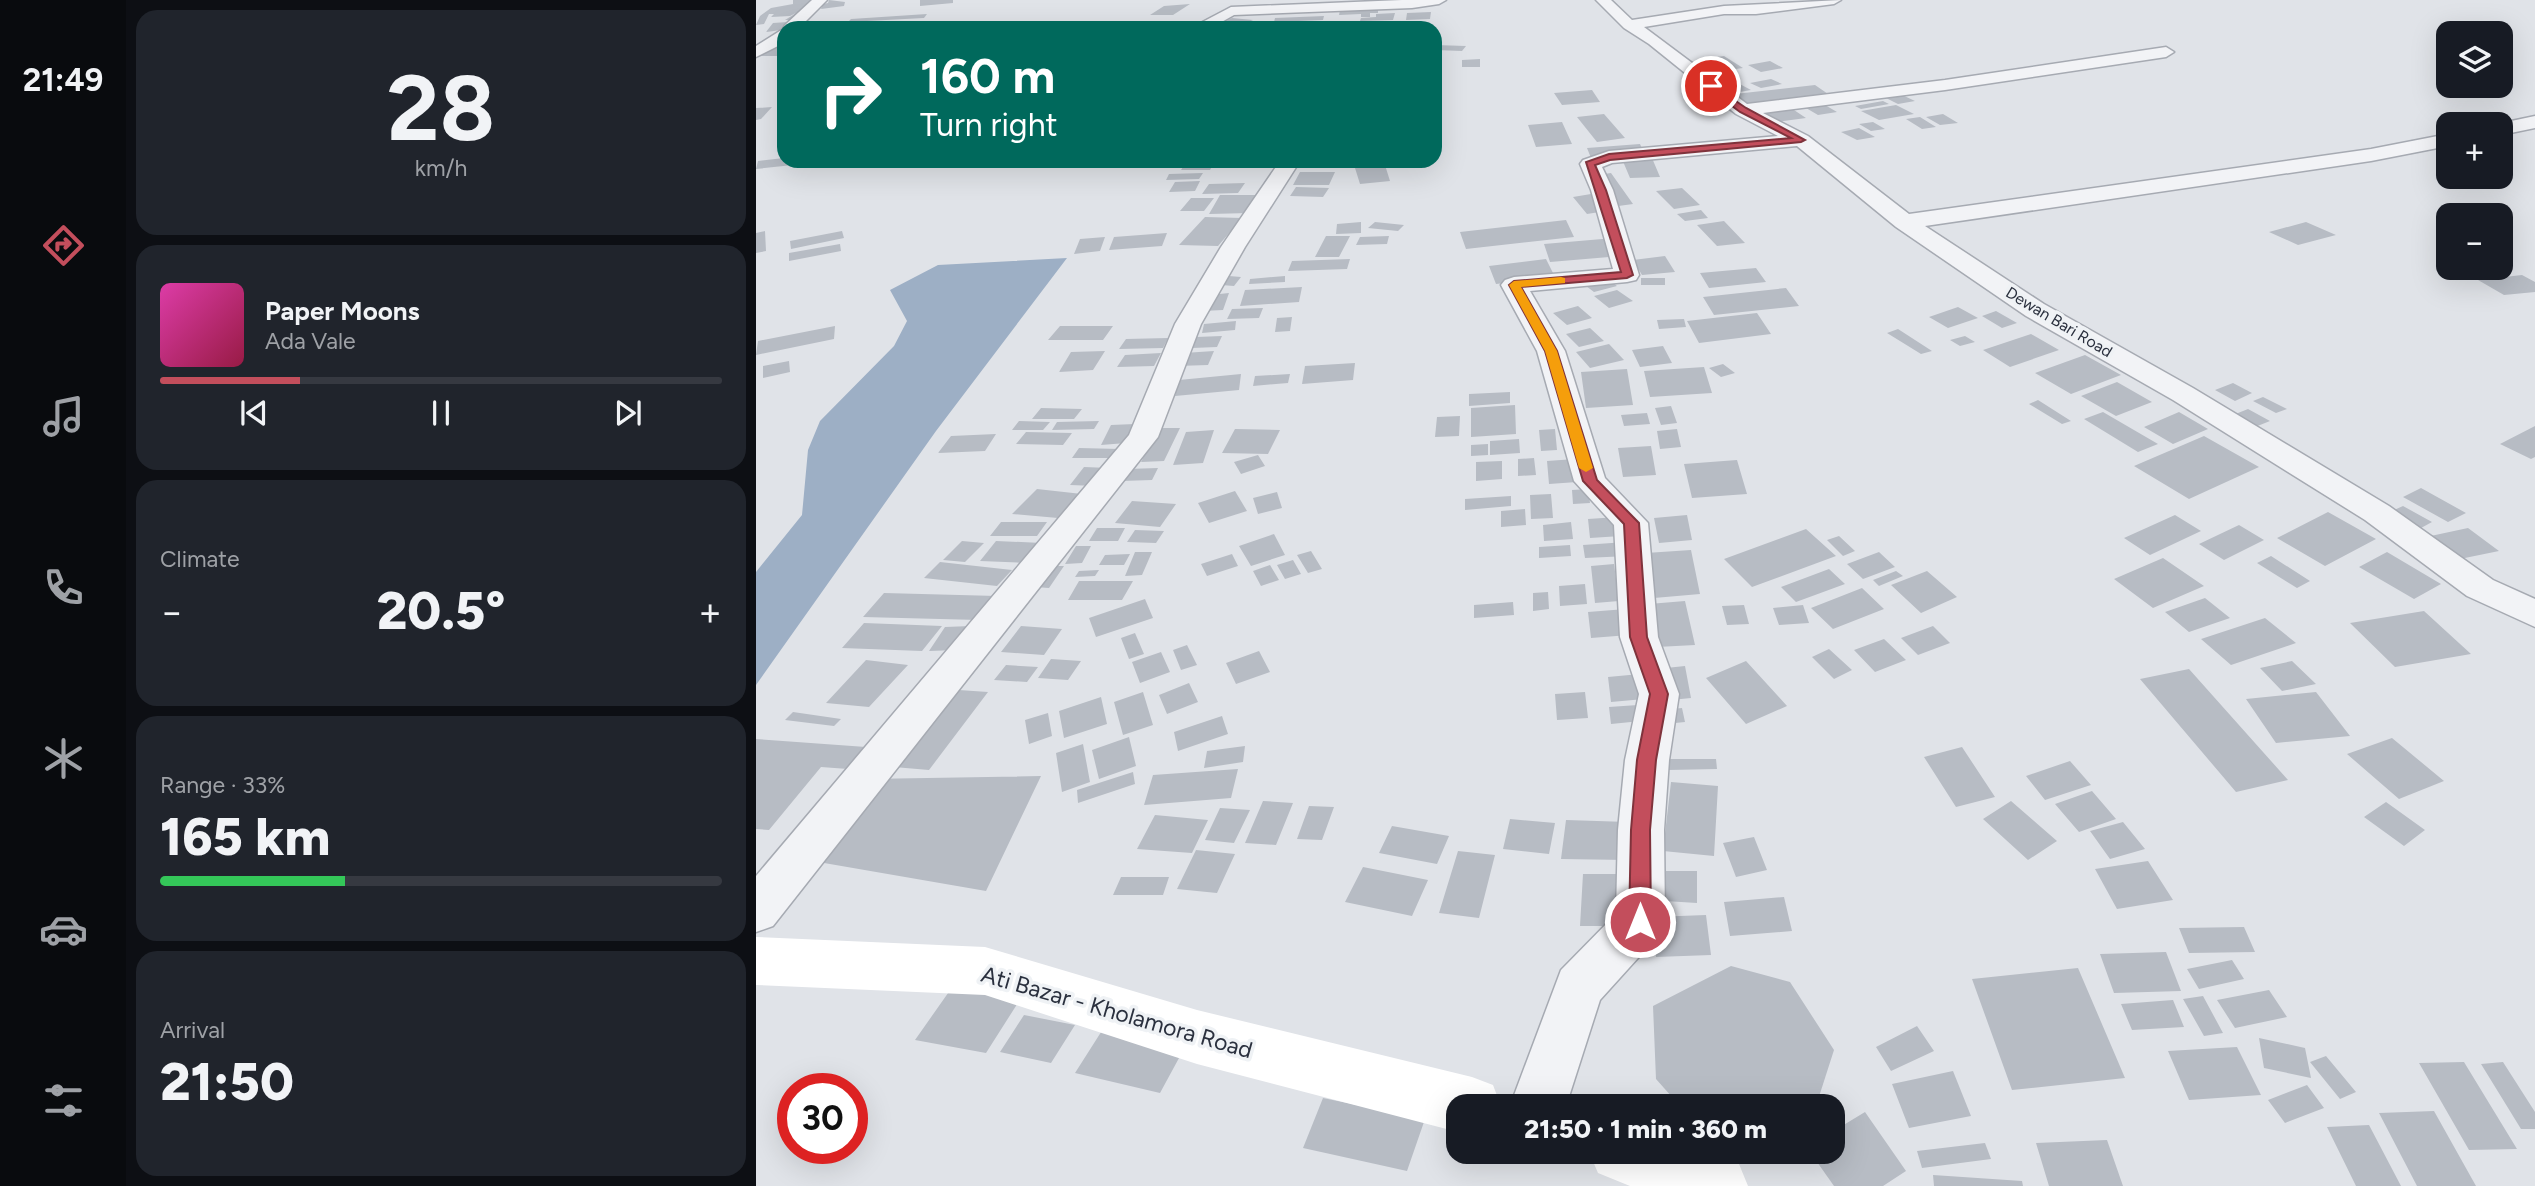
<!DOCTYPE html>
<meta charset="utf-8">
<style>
body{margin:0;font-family:Figtree,sans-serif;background:#20242c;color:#f1f3f6;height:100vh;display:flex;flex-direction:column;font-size:26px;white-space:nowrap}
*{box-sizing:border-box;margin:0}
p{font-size:23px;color:#9ea1a6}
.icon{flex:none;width:38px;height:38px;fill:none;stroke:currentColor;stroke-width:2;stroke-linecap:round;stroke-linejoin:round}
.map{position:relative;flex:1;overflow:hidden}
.side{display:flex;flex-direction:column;gap:10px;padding:10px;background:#0d0f14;width:630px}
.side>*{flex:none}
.banner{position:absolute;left:21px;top:21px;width:665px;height:147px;border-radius:21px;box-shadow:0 7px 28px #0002;background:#00695c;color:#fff;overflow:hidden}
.controls{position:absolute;left:1680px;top:21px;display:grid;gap:14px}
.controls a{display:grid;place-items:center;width:77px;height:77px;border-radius:14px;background:#171b24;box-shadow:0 7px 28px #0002;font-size:35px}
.speed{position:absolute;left:21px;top:1073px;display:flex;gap:14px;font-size:35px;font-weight:700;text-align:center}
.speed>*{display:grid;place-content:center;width:91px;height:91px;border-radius:50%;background:#171b24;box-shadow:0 7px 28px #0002;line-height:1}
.speed .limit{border:10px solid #d22;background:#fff;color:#111}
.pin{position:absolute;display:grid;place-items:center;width:60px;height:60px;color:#fff;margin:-30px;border:4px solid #fff;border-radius:50%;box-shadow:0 2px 7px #0007}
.me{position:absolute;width:77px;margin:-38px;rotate:0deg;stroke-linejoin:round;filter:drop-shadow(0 0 5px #0008)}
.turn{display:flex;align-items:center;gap:24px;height:147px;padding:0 28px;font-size:32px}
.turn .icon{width:91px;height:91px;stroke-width:2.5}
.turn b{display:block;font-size:49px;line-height:60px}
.big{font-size:52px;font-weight:800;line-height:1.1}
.side .card{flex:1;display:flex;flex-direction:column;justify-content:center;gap:10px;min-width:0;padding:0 24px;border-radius:21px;background:#20242c}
.side .dial{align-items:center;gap:0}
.dial b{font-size:91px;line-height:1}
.song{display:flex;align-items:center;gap:21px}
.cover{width:84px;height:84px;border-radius:10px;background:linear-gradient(135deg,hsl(320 70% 55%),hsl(340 70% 35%))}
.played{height:7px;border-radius:4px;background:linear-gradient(90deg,#c34e5c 25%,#363941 25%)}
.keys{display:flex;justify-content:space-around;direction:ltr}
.heat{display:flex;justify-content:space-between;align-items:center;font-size:38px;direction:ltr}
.charge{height:10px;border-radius:5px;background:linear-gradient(90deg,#34c759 33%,#363941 0)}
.trip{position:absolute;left:690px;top:1094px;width:399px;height:70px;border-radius:21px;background:#171b24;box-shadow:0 7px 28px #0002;font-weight:800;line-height:70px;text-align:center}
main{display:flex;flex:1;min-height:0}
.menu{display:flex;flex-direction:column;width:126px;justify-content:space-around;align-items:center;background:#090b0e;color:#9ea1a6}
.menu .icon{width:49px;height:49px}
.menu .selected{color:#c34e5c}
.menu b{font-size:32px;color:#f1f3f6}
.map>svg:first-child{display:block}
</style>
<main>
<nav class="menu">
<b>21:49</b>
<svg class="icon selected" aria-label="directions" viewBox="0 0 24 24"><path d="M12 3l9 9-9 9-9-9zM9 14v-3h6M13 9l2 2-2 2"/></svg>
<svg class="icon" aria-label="music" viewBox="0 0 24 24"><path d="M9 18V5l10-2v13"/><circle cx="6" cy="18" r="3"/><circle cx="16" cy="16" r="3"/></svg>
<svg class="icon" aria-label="phone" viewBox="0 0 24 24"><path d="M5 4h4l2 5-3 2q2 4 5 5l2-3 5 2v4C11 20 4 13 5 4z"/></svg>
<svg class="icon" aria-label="climate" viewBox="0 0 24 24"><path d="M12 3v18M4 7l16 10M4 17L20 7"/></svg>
<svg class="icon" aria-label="car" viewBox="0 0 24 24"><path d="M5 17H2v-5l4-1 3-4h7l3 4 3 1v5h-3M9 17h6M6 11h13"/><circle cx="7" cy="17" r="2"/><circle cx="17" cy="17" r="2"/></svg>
<svg class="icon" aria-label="filters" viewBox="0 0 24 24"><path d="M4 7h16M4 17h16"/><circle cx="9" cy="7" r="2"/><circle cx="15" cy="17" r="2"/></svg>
</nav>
<section class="side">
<div class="card dial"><b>28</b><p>km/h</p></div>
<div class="card">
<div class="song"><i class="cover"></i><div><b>Paper Moons</b><p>Ada Vale</p></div></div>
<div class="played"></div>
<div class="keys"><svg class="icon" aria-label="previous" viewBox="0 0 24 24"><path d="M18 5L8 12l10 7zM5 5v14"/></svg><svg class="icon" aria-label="pause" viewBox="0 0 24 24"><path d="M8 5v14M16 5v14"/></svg><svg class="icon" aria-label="next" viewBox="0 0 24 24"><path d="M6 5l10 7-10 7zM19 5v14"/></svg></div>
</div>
<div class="card"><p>Climate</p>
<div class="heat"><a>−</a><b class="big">20.5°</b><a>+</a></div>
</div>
<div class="card"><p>Range · 33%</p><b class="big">165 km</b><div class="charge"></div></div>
<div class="card"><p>Arrival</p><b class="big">21:50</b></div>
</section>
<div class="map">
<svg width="1779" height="1186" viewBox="0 0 1779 1186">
<rect width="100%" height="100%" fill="#e0e3e8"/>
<!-- water -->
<path fill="#9dafc5" d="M311,258L180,431L0,685V572L46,515L52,450L64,421L138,346L151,321L134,290L182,265Z"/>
<!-- building -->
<path fill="#b7bcc4" d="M37,0H60L57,4H51L41,20H29L42,12L34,16L15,17L18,14H13L8,24L0,25L4,16L15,8L37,4Z
M73,0L89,2L88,6L65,9L67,4L72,3Z
M164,0H197V3L164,6Z
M434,4L417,15H394L408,6Z
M622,8V13H614V17H605V14L583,15L584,10Z
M675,12L674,19L650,20L651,13Z
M639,13L637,20L604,21L605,18L620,17V14Z
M171,14L168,18L92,22L95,19Z
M568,16L567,20L518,22L519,18Z
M476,18L497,20L480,28H456Z
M32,22L25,30L10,32L17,23Z
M626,22L625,26L558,28L559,25Z
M679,45L710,46L706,51L679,50Z
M14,47H28V56H0Z
M968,56L987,68L972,70L954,58Z
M724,59V67H706V60Z
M1014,61L1027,68L1005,72L992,65Z
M1015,79L1026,84L1005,88L994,83Z
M978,81L995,90L978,93L962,84Z
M1059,85L1075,96L994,105L979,94Z
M836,90L844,102L806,105L798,93Z
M1144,94L1159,101L1142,104L1128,97Z
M1127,101L1133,104L1105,109L1099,106Z
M1069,105L1081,112L1062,115L1050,108Z
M1140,105L1158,114L1123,120L1105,111Z
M16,107L5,119L0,120V108Z
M1035,108L1050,118L1021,122L1006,111Z
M848,114L869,138L841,142L821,117Z
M1187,114L1202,123L1184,125L1170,117Z
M1164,117L1180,127L1166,129L1150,119Z
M806,122L816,144L780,147L772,125Z
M1117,122L1129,129L1115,131L1103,124Z
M1103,128L1119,137L1101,140L1085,132Z
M884,144L889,155L835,158L831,148Z
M28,158V161H39L37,165L0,169L2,161Z
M896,158L904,177L874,178L866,159Z
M431,161H459L454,170H425Z
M498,161H529L526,166L494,167Z
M637,161H671L672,163L641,167Z
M629,165L634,181L604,184L599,168Z
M544,172H579L573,185H537Z
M447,173L443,179L410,180L413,174Z
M855,173L877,204L855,207L834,176Z
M444,181L439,191L413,192L419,182Z
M489,183L482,193L446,194L453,184Z
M540,187L573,188L567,197L534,196Z
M926,188L944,205L918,209L900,191Z
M835,194L850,211L831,214L817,197Z
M464,195H504L494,213L453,214Z
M435,198H458L448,211H424Z
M945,210L952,218L929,221L921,214Z
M449,217L486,218L462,246L423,245Z
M810,220L818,237L710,249L704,232Z
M968,221L989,243L961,246L941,225Z
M605,222V233L580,234L581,224Z
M619,222L648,225L642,231L612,228Z
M1550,222L1580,235L1542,245L1513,232Z
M9,231L10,251L0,253V233Z
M86,231L88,238L35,249L34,241Z
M411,233L406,246L353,250L358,237Z
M570,236H594L583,257H559Z
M633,236L631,244L600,245L604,237Z
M349,237L344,251L318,254L324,239Z
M858,238L865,256L794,262L788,244Z
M84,244L85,251L33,261V253Z
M909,256L919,272L886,275L877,260Z
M594,259L591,269L532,271L536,261Z
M790,259L799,277L740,284L733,266Z
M1000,268L1010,282L953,288L944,273Z
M1766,275L1779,282V292L1748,295L1722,280Z
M473,276L485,277L478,286L465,285Z
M529,276V282L493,284L494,279Z
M885,278H909V285H885Z
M853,280L861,286L838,292L830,286Z
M546,287L543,302L484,306L489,290Z
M1030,288L1043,306L958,315L947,297Z
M861,290L877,301L853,308L838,296Z
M473,293L467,310L447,311L454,295Z
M822,306L836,318L811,325L797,313Z
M1202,307L1222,318L1192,328L1173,317Z
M507,308L503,318L471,319L476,309Z
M1240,311L1261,323L1246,328L1226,316Z
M1001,313L1015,334L943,343L931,321Z
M536,317L534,331L519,332L521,318Z
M928,319L930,327L903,329L901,320Z
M480,321L479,330L446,333L448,324Z
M79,326L78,339L0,355L2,341Z
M304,326H357L347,340H292Z
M834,328L848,341L823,347L810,334Z
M1142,329L1176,351L1165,354L1131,333Z
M1275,334L1303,350L1254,367L1227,350Z
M466,336L461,347L436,348L440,337Z
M1209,336L1219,342L1204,346L1194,340Z
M412,338L407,348L363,349L370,339Z
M853,344L868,360L834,368L820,352Z
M907,346L916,363L884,367L876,350Z
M349,351L337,370L303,372L315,352Z
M458,351L452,365L421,366L428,353Z
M405,353L398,366L361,367L369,355Z
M1329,355L1365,375L1315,394L1279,373Z
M33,361L34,372L7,378V366Z
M599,363L597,380L546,384L549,366Z
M967,364L979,373L965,377L953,368Z
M948,367L956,393L894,397L888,371Z
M871,369L877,405L830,408L825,372Z
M485,374L483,390L419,396L423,380Z
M534,374L532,383L497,386L499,376Z
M1361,382L1396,402L1360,416L1325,396Z
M1477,383L1496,393L1479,401L1459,390Z
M754,392V403L713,406V394Z
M1507,397L1531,409L1520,413L1497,401Z
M1282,400L1315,421L1306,424L1273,404Z
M759,405L760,434L715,437V408Z
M915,406L921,423L905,425L899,408Z
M285,408L326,409L318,419H276Z
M1492,409L1514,421L1499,427L1477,415Z
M1347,412L1402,444L1382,452L1328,419Z
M1423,412L1452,429L1417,444L1388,427Z
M891,413L894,424L868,426L865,415Z
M704,416L703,436L679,437L681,417Z
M263,421L294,422L287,430H256Z
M343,421L338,429L296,430L301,422Z
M379,424L370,443L345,445L355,425Z
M1779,426V457L1775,459L1744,444Z
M403,428H424L408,461L385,462Z
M479,429L524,430L512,454L466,453Z
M799,429L801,450L785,451L783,430Z
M921,429L925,447L904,449L901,431Z
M458,430L447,463L417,465L430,432Z
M270,432L316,433L307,445L260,444Z
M240,434L229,451L182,453L195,436Z
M1448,436L1503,467L1433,499L1378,466Z
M763,439L764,453L734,455V441Z
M732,444V455L715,456V445Z
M895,446L900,475L867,477L862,448Z
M323,448L364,449L358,458H316Z
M502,455L509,466L485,474L478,462Z
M778,458L780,475L762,476V459Z
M819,459L821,482L793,484L791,461Z
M981,460L991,494L936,498L928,464Z
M746,461V479L720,481V462Z
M328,467L353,468L340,486L314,485Z
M402,468L396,480L365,481L371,469Z
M1665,488L1710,513L1692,522L1647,497Z
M281,489L326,494L302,518L256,514Z
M832,489L834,503L817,504L816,490Z
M479,491L491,511L453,523L442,503Z
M521,492L526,508L502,514L497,498Z
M795,494L797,518L775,519L774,495Z
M755,496V506L709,510V499Z
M376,501L420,504L404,527L359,523Z
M1647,506L1676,522L1665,528L1636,511Z
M769,509L770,525L745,527V511Z
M1572,512L1620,539L1569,566L1521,538Z
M931,515L936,540L903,543L898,518Z
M1419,515L1445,531L1394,555L1368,538Z
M862,517L865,536L834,538L832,519Z
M245,522H291L281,536H234Z
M815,522L817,539L788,541L787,525Z
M1483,525L1508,540L1468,560L1443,544Z
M341,528H369L362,541H333Z
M1712,528L1743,551L1699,560L1670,537Z
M1050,529L1080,556L996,587L968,559Z
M379,530L408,531L400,543L371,542Z
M518,534L529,555L495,566L483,546Z
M1083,536L1099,551L1087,556L1071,540Z
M206,541L228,543L209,562L187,560Z
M240,541L286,543L271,563L224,561Z
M870,542L872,556L829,558L827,545Z
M814,545L815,556L783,558V547Z
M320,546H335L326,563L309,564Z
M935,550L944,594L898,598L890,553Z
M555,551L566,569L552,573L541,555Z
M379,552H396L386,575L369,576Z
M1123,552L1139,567L1107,579L1091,564Z
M1631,552L1685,584L1658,599L1603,567Z
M374,554L368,565H343L349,555Z
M476,554L482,566L451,576L445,564Z
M1515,556L1554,581L1541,588L1501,563Z
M1407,558L1448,586L1397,608L1358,579Z
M537,560L545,574L529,579L521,565Z
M184,562L256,570L241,586L168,578Z
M858,564L863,601L839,603L835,566Z
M514,565L523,580L505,586L497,571Z
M295,566H308L293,588L279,587Z
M1073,569L1089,584L1040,602L1025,587Z
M343,570L339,576L319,577L323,571Z
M1140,571L1147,576L1123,586L1117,580Z
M1171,571L1201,597L1165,613L1135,585Z
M323,581H377L366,600H312Z
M829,584L831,604L804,606L803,586Z
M1106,588L1128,609L1077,629L1055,608Z
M792,592L793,609L777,611V593Z
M128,593L241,596L223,620L107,617Z
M1449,598L1474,618L1433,632L1409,612Z
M389,599L397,618L340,637L333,618Z
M929,601L939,645L901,647L893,604Z
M757,602L758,615L718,618V605Z
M988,605L993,624L971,625L966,606Z
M1047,605L1053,623L1023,625L1017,608Z
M870,609L873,635L835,638L832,612Z
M1668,611L1715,654L1639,667L1594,623Z
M1509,618L1540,643L1475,665L1445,639Z
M108,623L186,626L166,651L86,648Z
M215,626L200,650L173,651L189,627Z
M265,626L306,629L288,655L245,652Z
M1177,626L1194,643L1162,655L1145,638Z
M379,633L388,654L373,659L365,638Z
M1128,639L1150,660L1119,672L1098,650Z
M431,645L441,665L425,670L417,650Z
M1073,649L1096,670L1078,679L1056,657Z
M503,651L514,672L480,684L470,663Z
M405,652L414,672L384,683L376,662Z
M295,659L325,661L312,680L282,678Z
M110,660L152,665L113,707L70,703Z
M990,661L1031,706L990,724L950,678Z
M1536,661L1560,684L1526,691L1504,668Z
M250,665L282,667L271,682L238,680Z
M929,666L935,698L915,700L910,668Z
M1433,669L1532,780L1480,792L1384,679Z
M884,674L888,699L855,702L852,677Z
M433,683L442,702L411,714L403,695Z
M188,689L232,692L173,770L126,766Z
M387,692L397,725L367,735L358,702Z
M829,692L832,718L801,720L799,694Z
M1560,692L1594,736L1520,743L1490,699Z
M345,697L351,724L308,738L303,711Z
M882,705L885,721L855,724L853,707Z
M926,708L929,722L919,723L916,709Z
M37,712L85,719L78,726L29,720Z
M292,713L296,736L273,744L269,720Z
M466,716L472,734L422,751L418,732Z
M373,737L380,766L343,779L336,750Z
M1636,738L1688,781L1643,799L1591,754Z
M0,739L110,747L92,769L65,767L13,830L0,829Z
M327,744L334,782L306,792L300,753Z
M489,746L487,762L448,768L451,751Z
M1206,747L1239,797L1200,807L1168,757Z
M913,759H960L961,769L912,770Z
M1314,761L1335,785L1289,800L1270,776Z
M482,769L475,798L388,805L397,775Z
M377,772L379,784L322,803L321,790Z
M285,776L230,891L45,859L111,779Z
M915,782L962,786L958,856L907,851Z
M1336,791L1360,819L1323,832L1299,804Z
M507,801L537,803L520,845L489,843Z
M1255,801L1301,841L1272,860L1227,819Z
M1630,802L1669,830L1648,846L1608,817Z
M553,806L578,807L566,840L541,839Z
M464,808L494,810L478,843L449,840Z
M399,815L452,820L436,853L381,849Z
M754,819L799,823L793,854L747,849Z
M810,820L872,822L871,860L805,859Z
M1367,822L1389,849L1354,859L1334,831Z
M636,826L693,836L681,864L623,853Z
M998,837L1011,870L980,877L967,843Z
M440,850L479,854L461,893L421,889Z
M702,851L739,855L723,918L683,913Z
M1392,861L1417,900L1361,909L1339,869Z
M607,867L672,880L656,916L589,902Z
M910,871H941V903L909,901Z
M827,874H869V926H824Z
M365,877H413L407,895H357Z
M1028,897L1036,931L974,936L968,902Z
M950,915L955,955L900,957L897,917Z
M1488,927L1499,952L1433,953L1423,928Z
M1410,952L1425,991L1358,993L1344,954Z
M1476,960L1488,979L1443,989L1431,969Z
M975,966L1034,982L1078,1050L1060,1106H924L900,1079L897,1006Z
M1322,968L1369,1078L1256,1090L1216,979Z
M197,986L265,998L230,1053L159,1040Z
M1513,990L1531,1017L1479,1028L1461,1000Z
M1447,996L1467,1033L1448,1036L1427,999Z
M1417,1000L1428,1027L1376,1030L1365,1004Z
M268,1015L319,1025L295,1063L244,1052Z
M1161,1026L1178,1051L1135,1071L1120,1047Z
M347,1029L429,1047L404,1093L319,1073Z
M1503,1038L1549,1048L1555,1078L1508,1068Z
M1481,1047L1505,1095L1433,1100L1412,1051Z
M1570,1056L1600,1092L1584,1099L1554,1062Z
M1708,1062L1761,1149L1713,1150L1663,1063Z
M1747,1062L1779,1112V1129H1765L1725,1064Z
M1197,1071L1215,1116L1153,1128L1136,1084Z
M1551,1085L1568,1108L1529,1123L1512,1100Z
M567,1098L669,1119L651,1171L547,1148Z
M1678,1111L1720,1186H1661L1623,1113Z
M1109,1112L1150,1171L1127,1186H1078L1054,1152H1076V1132Z
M1613,1125L1645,1186H1600L1571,1127Z
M1351,1140L1367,1186H1293L1280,1143Z
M1229,1143L1235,1159L1166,1168L1161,1151Z
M1177,1175L1266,1181L1267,1186H1178Z"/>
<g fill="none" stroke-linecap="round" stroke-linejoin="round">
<defs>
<path id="street" d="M56,0H71L43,28H28V43L0,57V46L27,29L29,25Z
M646,0H690L683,4L656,8L478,15L455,28H435L475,7Z
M840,0H855L876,20L968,6L1085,0L1078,4L1000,14H968L888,27L991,104L1189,80L1410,47L1418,52L1410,57L1189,90L1007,113L1052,136L1153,214L1615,149L1692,134V146L1615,161L1169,226L1288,304L1437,388L1633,506L1737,580L1779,599V627L1711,596L1609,520L1417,400L1270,316L1140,227L1041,146L856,163L846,167L857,190L883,275L880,280L871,282L774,291L809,351L849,478L892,523L902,637L923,694L913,760L908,830L909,922L901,937L844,1000L810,1106H754L805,970L860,914L862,830L869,760L883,694L864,637L858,525L818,481L781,351L745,285L749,280L758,277L857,269L835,190L824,164L827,160L853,151L1022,136L980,114L893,44L868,28Z
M1779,116V128L1745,135V124H1741Z
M524,161H544L489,247L445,324L402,437L17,926L0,932V876L373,435L419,324L465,247Z"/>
</defs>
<!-- street casing -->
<use href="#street" stroke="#a6aab2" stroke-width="3"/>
<!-- street -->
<use href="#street" fill="#f2f3f6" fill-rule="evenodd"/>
<!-- secondary -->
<path fill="#fff" fill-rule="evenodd" d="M0,937L229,947L441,1010L716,1077L737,1085L745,1106H702V1132L441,1064L229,995L0,985Z
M833,1152H950L983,1164L992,1186H874L842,1173Z"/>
</g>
<!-- route -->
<path fill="#c34e5c" stroke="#7f333c" stroke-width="2" d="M955,84L990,108L1049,140L1045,142L854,160L839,165L850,190L877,275L871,278L765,287L801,351L841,480L883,523L891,637L912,694L900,760L894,830L895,922L892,929L884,932L877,929L873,922L875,830L881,760L894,694L874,637L868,524L827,481L789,351L753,285L758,281L865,272L830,162L853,154L1035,138L984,112L952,88Z"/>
<!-- slow -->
<path fill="#f59e0b" d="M805,277L809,278V283L765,287L801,351L837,468L830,472L823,468L789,351L753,285L758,281Z"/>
<g text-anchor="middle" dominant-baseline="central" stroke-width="7" stroke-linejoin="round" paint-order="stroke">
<!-- far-street labels -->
<g font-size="16" fill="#2a303e" stroke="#eff2f5">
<text transform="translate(1303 322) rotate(31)">Dewan Bari Road</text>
</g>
<!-- near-street labels -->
<g font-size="23" fill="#2a303e" stroke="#eff2f5">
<text transform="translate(361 1012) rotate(16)">Ati Bazar - Kholamora Road</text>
</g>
</g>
</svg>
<div class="controls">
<a><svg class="icon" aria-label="layers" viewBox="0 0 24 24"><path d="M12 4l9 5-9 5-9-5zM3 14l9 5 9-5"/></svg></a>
<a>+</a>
<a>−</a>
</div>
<div class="speed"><div class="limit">30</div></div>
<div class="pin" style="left:955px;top:86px;background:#d93025"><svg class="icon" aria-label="arrive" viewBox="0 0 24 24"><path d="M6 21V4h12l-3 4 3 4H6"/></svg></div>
<svg class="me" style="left:884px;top:922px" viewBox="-20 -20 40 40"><circle r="17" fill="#c34e5c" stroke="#fff" stroke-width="3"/><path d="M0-11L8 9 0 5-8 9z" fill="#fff"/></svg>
<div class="trip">21:50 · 1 min · 360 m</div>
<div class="banner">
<div class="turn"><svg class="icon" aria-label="right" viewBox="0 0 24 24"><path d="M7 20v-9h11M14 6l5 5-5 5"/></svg><div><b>160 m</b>Turn right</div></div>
</div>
</div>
</main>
